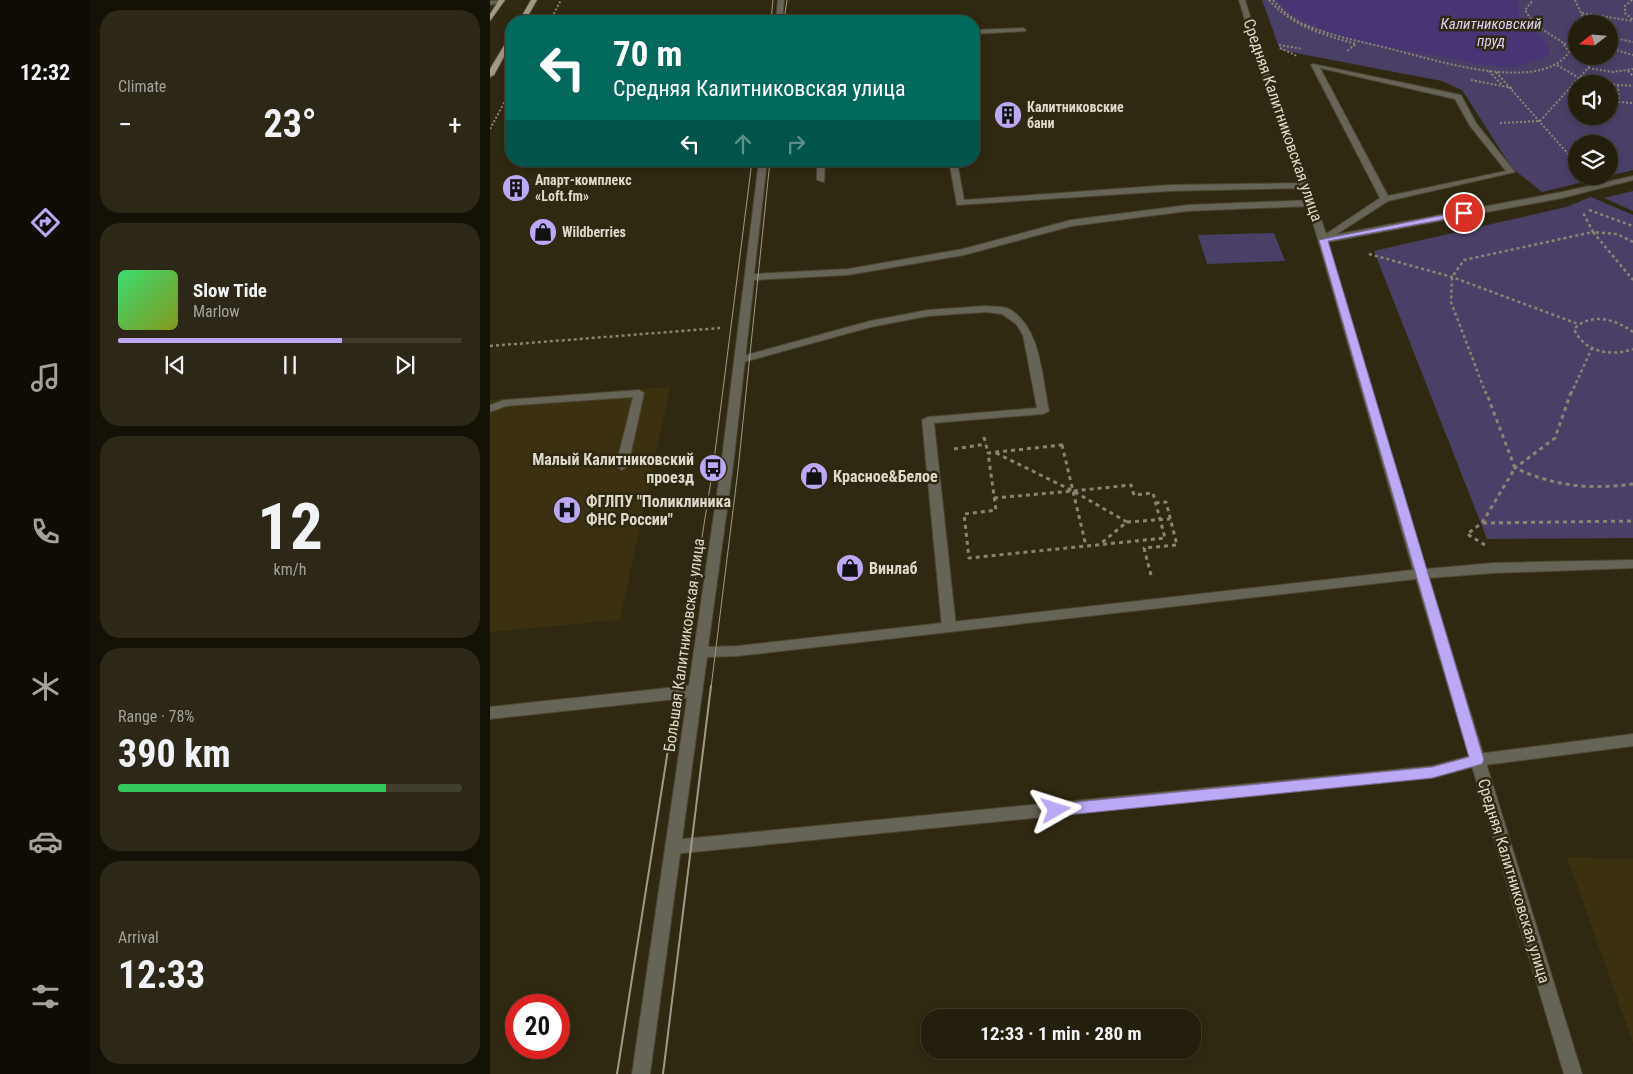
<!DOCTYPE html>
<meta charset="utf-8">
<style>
body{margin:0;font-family:"Roboto Condensed",sans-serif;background:#2c2716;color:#f1f3f6;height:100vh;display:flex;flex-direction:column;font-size:19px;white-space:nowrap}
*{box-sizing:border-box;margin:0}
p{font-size:16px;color:#a3a29d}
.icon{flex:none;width:28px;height:28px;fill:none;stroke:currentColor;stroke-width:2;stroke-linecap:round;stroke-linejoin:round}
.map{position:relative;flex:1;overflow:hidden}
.details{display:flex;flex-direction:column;gap:10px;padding:10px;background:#141107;width:400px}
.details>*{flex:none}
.banner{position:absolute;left:15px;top:15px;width:475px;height:152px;border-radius:20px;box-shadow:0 2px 8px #0003,0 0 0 1px #413d2e;background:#00695c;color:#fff;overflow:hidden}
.needle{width:32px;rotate:253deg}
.tools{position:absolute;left:1078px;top:15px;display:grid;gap:10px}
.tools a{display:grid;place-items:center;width:50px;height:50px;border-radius:50%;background:#241f0d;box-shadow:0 2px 8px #0003,0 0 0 1px #413d2e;font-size:25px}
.speed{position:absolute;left:15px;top:994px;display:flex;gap:10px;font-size:25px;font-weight:700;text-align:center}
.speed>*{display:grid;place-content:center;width:65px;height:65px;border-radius:50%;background:#241f0d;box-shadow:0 2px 8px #0003,0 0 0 1px #413d2e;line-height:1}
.speed .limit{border:8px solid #d22;background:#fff;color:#111}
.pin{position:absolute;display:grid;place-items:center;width:42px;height:42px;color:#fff;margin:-21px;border:2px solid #fff;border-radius:50%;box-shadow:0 1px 5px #0007}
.me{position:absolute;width:55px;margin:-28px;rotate:84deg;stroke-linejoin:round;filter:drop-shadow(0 0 4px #0008)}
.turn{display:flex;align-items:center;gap:18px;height:105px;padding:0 25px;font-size:22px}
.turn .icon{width:65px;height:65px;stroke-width:2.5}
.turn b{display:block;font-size:35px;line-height:42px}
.lanes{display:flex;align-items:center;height:48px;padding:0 25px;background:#0003;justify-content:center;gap:25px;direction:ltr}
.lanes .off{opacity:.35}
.big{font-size:38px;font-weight:700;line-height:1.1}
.details .tile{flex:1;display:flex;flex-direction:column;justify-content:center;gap:8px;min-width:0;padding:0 18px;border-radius:20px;background:#2c2716}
.details .dial{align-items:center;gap:0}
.dial b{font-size:65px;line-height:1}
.song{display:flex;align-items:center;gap:15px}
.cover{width:60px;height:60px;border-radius:8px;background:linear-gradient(135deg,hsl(140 70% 55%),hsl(70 70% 35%))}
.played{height:5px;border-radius:2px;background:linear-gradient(90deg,#bca9f5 65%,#413d2e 65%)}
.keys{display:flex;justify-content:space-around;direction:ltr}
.heat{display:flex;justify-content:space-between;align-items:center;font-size:28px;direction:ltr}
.charge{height:8px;border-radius:4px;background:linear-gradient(90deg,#34c759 78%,#413d2e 0)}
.trip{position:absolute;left:431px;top:1009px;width:280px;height:50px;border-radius:20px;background:#241f0d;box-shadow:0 2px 8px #0003,0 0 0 1px #413d2e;font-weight:700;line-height:50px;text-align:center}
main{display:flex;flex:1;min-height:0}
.tab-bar{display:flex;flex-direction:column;width:90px;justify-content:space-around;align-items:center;background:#0e0c05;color:#a3a29d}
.tab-bar .icon{width:35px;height:35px}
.tab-bar .on{color:#bca9f5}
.tab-bar b{font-size:22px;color:#f1f3f6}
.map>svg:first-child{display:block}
</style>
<main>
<nav class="tab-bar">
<b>12:32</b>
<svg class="icon on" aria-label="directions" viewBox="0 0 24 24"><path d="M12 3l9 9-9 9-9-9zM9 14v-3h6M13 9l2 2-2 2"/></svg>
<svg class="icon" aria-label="music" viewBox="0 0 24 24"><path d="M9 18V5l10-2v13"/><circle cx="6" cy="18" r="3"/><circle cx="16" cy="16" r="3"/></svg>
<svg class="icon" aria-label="phone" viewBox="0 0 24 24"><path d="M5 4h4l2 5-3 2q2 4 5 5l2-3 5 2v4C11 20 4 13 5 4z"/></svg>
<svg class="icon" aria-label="climate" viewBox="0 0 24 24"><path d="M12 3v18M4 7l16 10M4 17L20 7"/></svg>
<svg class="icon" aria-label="car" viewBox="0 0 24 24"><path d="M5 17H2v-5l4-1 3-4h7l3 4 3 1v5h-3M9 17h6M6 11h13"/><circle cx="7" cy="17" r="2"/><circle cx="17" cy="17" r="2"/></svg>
<svg class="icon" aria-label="filters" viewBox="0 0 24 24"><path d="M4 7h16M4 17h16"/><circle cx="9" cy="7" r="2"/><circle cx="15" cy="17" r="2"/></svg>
</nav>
<section class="details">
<div class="tile"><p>Climate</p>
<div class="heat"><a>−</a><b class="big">23°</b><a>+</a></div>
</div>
<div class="tile">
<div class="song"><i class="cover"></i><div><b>Slow Tide</b><p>Marlow</p></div></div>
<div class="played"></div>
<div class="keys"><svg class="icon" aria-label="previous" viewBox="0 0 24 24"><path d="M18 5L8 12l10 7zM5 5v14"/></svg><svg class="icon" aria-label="pause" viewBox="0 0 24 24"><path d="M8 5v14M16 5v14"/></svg><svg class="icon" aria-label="next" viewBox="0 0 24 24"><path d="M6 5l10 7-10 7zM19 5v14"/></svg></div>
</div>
<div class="tile dial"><b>12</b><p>km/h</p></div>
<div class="tile"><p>Range · 78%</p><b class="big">390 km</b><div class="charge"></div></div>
<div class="tile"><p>Arrival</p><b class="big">12:33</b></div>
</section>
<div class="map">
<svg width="1143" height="1074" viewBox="0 0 1143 1074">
<rect width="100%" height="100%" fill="#302911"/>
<!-- built -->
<path fill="#3b3111" d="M180,387L130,620L0,632V400Z
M1077,857L1143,859V1043Z"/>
<!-- green -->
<path fill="#4a4067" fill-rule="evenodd" d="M772,0H1143V170L1119,176V144H1086V176H1118L1052,192L1022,168L972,90L952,81L790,50ZM1086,24H1119V56H1086ZM1086,84H1119V116H1086Z
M1143,191V211L1114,198Z
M1101,197L1143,215V538L997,539L884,251L1076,207Z
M784,233L795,261L717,264L708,235Z"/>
<!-- water -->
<path fill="#493575" d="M786,0H1029C1020,28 1061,30 1059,56C1042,64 1022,68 1003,66C987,64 970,60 954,57C907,49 817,37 786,0Z"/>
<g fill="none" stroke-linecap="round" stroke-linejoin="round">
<defs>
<path id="lane" d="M749,0H755C779,79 811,155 836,234L890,198L821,65L823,64L971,95L986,123L1025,172L898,201L833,243L828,240L813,188L680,191L467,205L459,161H467L474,200L680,185L811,183L761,41ZM830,68L965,99L980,126L1016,171L898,196Z
M0,1L11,0L14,2L0,5Z
M533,28L536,30L535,31L484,34V30Z
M327,161H335L334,182L327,180Z
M496,306C503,307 513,306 519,309C551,326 552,379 559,411L553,414L444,423L466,627L464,631H454L452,627L432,420L438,417L547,408L533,335L526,324L512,314L496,312L438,316L381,327L250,363L245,360L246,358L380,321L438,310Z
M149,390L154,393L138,466L132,470L126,466L143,397L16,406L0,412V405L14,400Z
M205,685L210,687L212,691L210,695L205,697L0,719V707Z
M1143,734V746L987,766L942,778L183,854L177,852L175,847L177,842L183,840L942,766L987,754Z"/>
<path id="street" d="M288,0H294L292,21H286Z
M269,161H277L264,274L358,269L473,249L581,220L698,205L821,200L825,203L821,206L698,211L582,226L474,255L358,275L264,280L243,466L218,647L247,646L923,570L828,240L833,237L1072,192L1143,176V180L1072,198L838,242L936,569L1003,563L1143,560V568L1003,573L939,578L1092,1074H1074L926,579L247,656L217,657L160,1074H142L231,466Z"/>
<path id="primary" d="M9,0H15L0,21V14Z
M41,0H47L35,21H29Z
M21,37V44L4,75L0,77V69L18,39Z"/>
</defs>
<!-- lane casing -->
<use href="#lane" stroke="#4c452f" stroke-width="2"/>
<!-- street casing -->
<use href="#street" stroke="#4c452f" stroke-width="2"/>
<!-- primary casing -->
<use href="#primary" stroke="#4c452f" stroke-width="2"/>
<!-- path-far2 -->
<path stroke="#8a8471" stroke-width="2" stroke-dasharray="2 2" stroke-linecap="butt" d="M779,0C802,26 833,35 866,44L857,51
M783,0C791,9 798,16 809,22C838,36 870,41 901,49C942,59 1050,95 1079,52L1072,42L1044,24L1035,10L1043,0
M1085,0L1096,24
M1142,0L1135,6V13L1143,20
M1092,13L1143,21
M60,21L71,0
M1119,37L1143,42
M1074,44L1086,39
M789,45L813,49
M790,48L807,56
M1119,48L1143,55
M1067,65L1089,78L1117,84
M1098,68L1123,72L1143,69
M999,71L1013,86
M1138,71L1143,76
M1006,72L1086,163
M981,80L1022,88
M1119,84L1143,86
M1128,85L1129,102L1143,103
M1119,100L1129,102
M1010,123L1050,121L1098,68L1103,61V56
M0,129L21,90"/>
<!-- path-far1 -->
<path stroke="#8a8471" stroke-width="2.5" stroke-dasharray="3 3" stroke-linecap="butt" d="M1099,210L1143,226
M1143,242L1127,234L1103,232L1143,280
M879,254L962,277L1088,324
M1143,332C1125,319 1101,312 1084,329C1094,352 1121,357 1143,349
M0,346L230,328
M996,394L961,302L962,277L974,260L1103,232L1092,211
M1081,394L1102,348"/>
<!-- path -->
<path stroke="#8a8471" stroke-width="3" stroke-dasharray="4 4" stroke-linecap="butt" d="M1081,392L1065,438L1025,468C1064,486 1100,490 1143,484
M494,437L498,453
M572,445L583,491L641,485L644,495L663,493L675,538L479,558L474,514L506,510L498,453Z
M464,449L496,444
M506,453L583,491L637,522L610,544
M504,498L583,491L596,546
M637,522L680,519
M993,523L1143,521
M995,545L977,534L992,523L1025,468L996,392
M661,575L654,548L687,545L676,502L665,503"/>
<!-- lane -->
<use href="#lane" fill="#666357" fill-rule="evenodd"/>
<!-- street -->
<use href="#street" fill="#666357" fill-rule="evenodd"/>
<!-- primary -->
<use href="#primary" fill="#a29b84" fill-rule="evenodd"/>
<!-- tram-far1 -->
<path stroke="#9f9988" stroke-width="1" d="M281,21L283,0
M294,21L297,0
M188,688L223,468L262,161
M221,688L248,470L280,161"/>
<!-- tram -->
<path stroke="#9f9988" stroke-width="2" d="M127,1074L188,686
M173,1074L221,686"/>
</g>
<!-- route -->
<path fill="#bca9f5" stroke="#7a6e9f" d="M974,211L977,212V215L838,241L994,760L992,764L942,778L566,816L561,814L559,810L561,806L566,804L942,767L979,757L829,240Z"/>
<!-- icons -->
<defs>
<symbol id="building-disc" viewBox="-11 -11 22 22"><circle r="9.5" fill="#bca9f5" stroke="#302911"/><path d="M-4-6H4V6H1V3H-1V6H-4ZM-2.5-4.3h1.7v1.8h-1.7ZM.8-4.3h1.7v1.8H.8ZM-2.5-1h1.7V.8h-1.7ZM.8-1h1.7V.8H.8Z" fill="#111"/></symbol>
<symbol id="shop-disc" viewBox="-11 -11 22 22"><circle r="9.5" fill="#bca9f5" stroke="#302911"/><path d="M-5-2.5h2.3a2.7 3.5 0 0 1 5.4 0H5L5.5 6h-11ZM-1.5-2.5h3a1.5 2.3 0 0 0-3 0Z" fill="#111"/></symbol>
<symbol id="bus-disc" viewBox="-11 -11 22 22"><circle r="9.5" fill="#bca9f5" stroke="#302911"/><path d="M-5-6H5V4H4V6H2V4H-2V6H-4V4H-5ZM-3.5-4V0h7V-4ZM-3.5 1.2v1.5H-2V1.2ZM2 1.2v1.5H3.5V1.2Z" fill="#111"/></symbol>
<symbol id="hospital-disc" viewBox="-11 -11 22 22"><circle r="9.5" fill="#bca9f5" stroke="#302911"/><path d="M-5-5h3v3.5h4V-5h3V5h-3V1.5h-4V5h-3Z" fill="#111"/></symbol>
</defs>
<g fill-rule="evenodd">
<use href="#building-disc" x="502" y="99" width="32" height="32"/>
<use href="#building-disc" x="10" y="172" width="32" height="32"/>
<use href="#shop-disc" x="37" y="216" width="32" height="32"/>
<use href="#bus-disc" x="207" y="452" width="32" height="32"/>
<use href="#shop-disc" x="308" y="460" width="32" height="32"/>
<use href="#hospital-disc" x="61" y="494" width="32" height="32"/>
<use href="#shop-disc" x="344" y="552" width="32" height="32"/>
</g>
<g text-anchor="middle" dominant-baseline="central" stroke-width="5" stroke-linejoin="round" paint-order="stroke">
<!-- far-poi labels -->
<g font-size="14" font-weight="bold" fill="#ddd9cb" stroke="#302911" text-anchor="start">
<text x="537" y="107">Калитниковские<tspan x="537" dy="16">бани</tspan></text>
<text x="45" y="180">Апарт-комплекс<tspan x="45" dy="16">«Loft.fm»</tspan></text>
<text x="72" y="232">Wildberries</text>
</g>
<!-- far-water labels -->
<g font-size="15" font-style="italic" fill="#dad2f9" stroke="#302911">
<text x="1001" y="24">Калитниковский<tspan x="1001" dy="17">пруд</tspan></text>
</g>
<!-- street labels -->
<g font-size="16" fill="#ddd9cb" stroke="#302911">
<text transform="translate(793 120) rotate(71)">Средняя Калитниковская улица</text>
<text transform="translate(194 645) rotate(-82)">Большая Калитниковская улица</text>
<text transform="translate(1024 881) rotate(73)">Средняя Калитниковская улица</text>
</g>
<!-- poi labels -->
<g font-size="16" font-weight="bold" fill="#ddd9cb" stroke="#302911" text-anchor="start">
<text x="204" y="459" text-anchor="end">Малый Калитниковский<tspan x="204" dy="18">проезд</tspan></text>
<text x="343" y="476">Красное&amp;Белое</text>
<text x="96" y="501">ФГЛПУ "Поликлиника<tspan x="96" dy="18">ФНС России"</tspan></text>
<text x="379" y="568">Винлаб</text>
</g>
</g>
</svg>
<div class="tools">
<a><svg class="needle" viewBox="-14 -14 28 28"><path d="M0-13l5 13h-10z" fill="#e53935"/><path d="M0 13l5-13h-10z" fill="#a3a29d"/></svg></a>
<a><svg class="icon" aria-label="sound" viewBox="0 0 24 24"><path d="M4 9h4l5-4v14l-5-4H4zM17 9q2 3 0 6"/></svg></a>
<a><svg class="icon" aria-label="layers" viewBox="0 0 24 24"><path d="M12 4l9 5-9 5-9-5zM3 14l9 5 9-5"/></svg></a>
</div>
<div class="speed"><div class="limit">20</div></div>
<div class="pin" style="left:974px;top:213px;background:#d93025"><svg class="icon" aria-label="arrive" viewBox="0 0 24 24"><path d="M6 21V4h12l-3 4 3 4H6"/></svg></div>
<svg class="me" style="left:566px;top:810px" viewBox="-20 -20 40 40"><path d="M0-17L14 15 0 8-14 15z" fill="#bca9f5" stroke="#fff" stroke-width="4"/></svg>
<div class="trip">12:33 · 1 min · 280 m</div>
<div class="banner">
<div class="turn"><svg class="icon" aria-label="left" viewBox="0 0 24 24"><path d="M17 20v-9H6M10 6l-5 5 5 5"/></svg><div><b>70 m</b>Средняя Калитниковская улица</div></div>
<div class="lanes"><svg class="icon" aria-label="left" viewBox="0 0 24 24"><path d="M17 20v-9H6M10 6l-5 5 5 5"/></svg><svg class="icon off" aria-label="ahead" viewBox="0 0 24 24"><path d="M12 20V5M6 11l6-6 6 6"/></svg><svg class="icon off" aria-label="right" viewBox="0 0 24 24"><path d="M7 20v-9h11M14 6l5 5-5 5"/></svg></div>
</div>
</div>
</main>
